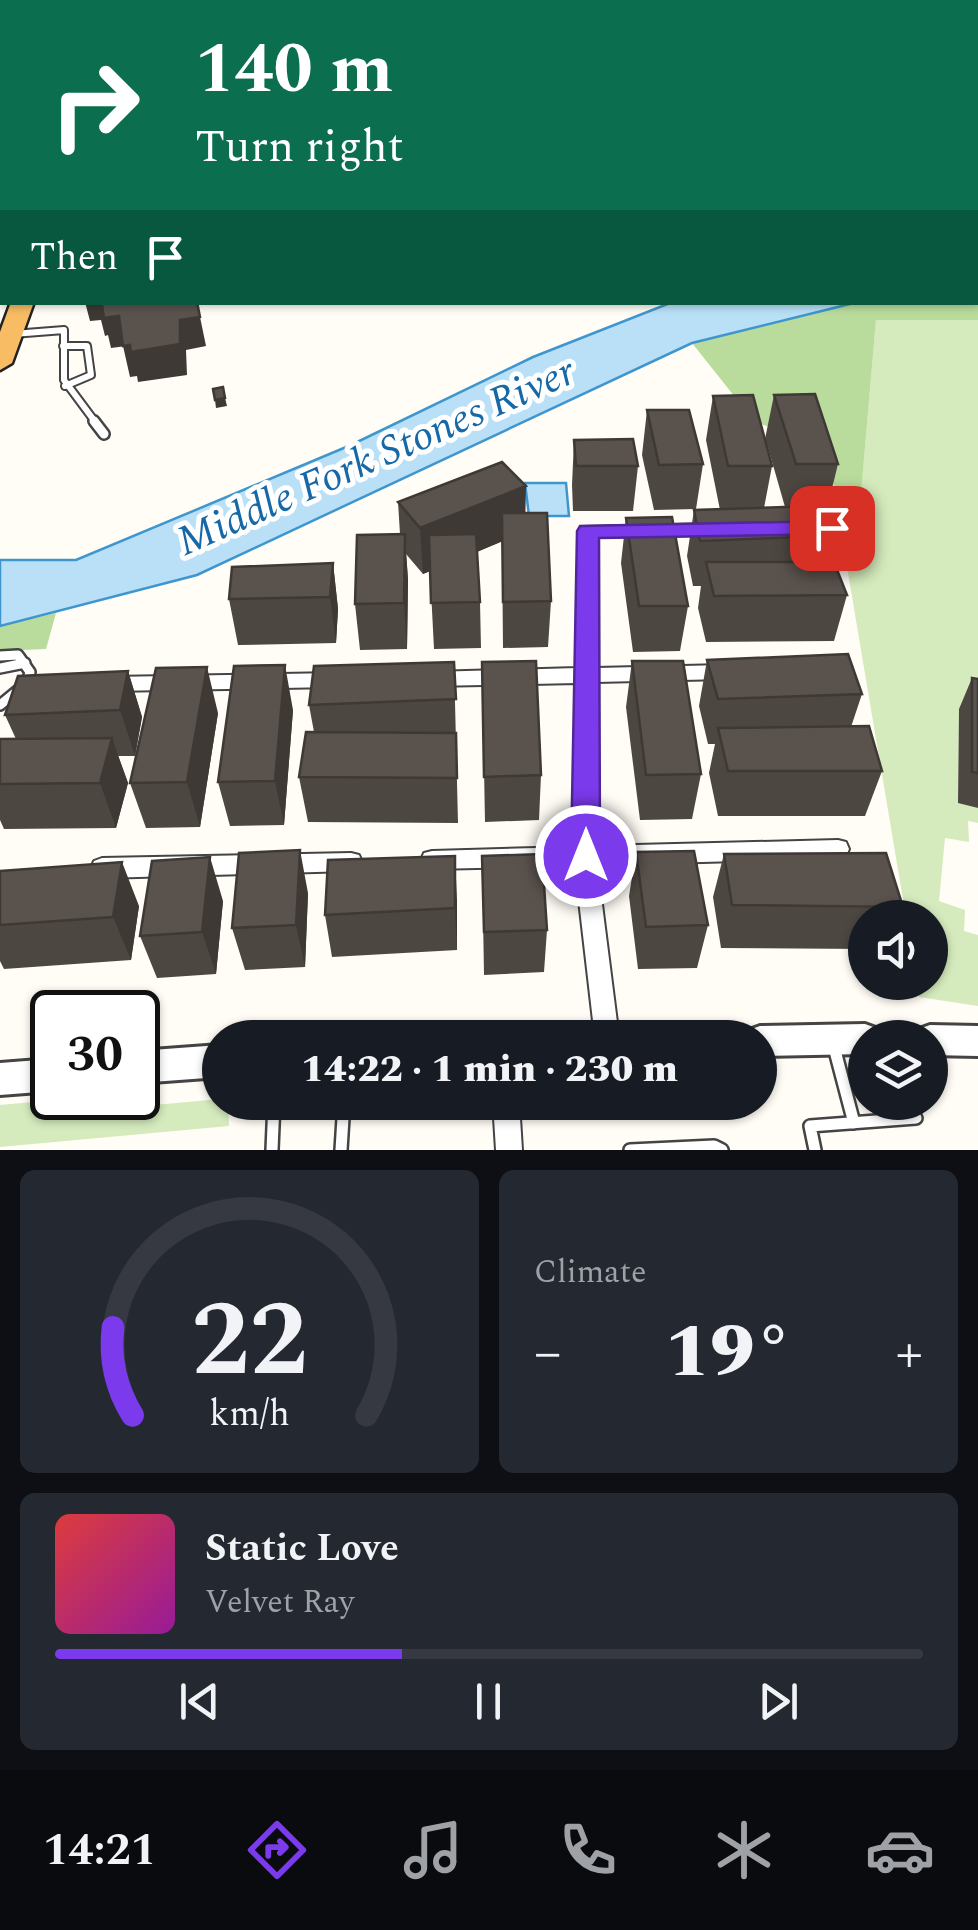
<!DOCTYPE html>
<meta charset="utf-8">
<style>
body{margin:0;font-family:Spectral,serif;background:#242831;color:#f1f3f6;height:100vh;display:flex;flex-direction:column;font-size:38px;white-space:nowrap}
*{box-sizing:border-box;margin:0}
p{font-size:32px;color:#9ea1a6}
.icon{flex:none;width:55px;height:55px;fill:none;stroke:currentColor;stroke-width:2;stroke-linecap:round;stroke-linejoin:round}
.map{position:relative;height:1150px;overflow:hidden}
.drawer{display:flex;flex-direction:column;gap:20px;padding:20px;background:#0d0f14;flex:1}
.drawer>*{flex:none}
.banner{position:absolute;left:0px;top:0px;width:980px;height:305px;box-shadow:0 2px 8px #0004;background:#0b6e4f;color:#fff;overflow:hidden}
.buttons{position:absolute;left:848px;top:900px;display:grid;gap:20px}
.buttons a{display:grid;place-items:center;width:100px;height:100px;border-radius:50%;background:#171b24;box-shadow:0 2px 8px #0004;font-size:50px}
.speed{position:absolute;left:30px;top:990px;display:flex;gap:20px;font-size:50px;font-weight:700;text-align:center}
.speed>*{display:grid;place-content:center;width:130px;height:130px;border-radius:50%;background:#171b24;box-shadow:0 2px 8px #0004;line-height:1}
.speed .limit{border:5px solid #111;border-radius:15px;background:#fff;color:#111}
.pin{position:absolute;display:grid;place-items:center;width:85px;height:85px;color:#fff;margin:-42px;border-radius:20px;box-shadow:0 5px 15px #0006}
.me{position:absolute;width:110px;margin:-55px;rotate:0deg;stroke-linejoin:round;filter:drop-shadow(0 0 8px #0008)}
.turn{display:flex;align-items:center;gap:35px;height:210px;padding:0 30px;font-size:45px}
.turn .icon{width:130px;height:130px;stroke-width:2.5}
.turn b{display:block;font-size:70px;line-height:85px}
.then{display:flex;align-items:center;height:95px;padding:0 30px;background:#0003;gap:20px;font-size:38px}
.big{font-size:75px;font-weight:800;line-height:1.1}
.drawer .card{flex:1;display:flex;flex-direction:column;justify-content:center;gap:15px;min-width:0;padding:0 35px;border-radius:15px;background:#242831}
.drawer .dial{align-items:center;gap:0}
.dial svg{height:260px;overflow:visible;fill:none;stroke:#363941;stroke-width:7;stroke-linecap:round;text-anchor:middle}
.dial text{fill:#f1f3f6;stroke:none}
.song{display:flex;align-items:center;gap:30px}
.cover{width:120px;height:120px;border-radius:15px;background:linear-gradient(135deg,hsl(0 70% 55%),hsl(300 70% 35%))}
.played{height:10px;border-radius:5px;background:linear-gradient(90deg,#7c3aed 40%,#363941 40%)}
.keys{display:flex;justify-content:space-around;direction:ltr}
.heat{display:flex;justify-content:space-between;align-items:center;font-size:55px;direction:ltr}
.drawer .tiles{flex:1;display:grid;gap:20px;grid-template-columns:1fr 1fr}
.card:last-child{grid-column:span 2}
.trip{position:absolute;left:202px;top:1020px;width:575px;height:100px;border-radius:50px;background:#171b24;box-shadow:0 2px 8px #0004;font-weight:800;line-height:100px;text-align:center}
.tabs{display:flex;height:160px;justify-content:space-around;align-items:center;background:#090b0e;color:#9ea1a6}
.tabs .icon{width:70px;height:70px}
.tabs .active{color:#7c3aed}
.tabs b{font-size:45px;color:#f1f3f6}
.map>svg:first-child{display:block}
</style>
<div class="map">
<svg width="978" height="1150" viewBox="0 0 978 1150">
<rect width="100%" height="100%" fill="#fffdf5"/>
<!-- green -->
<path fill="#d5ebbd" d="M876,319L978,320V714L959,710L958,802L978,808V823L968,821L969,842L945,838L939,901L965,910L964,931L978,935V1006L919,997L917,983L930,982V918L906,917L846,561L855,562Z
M77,1098L154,1105L220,1099L228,1103L229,1126L0,1147V1105Z"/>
<!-- forest -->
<path fill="#b9dc9c" d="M978,276V320H876L855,563L846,561L828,450L754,421L692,343L854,303L978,302Z
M56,613L46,649L0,651V626Z"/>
<!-- water -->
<path fill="#b9e0f7" stroke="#3f96cf" stroke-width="2.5" d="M670,303H854L692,343L197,575L0,626V560H76L351,445L533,357Z
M525,483H566L569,516H529Z"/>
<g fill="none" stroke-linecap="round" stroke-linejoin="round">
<defs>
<path id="service-far3" d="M156,2L164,0"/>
<path id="service-far2" d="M13,334L64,330V380L96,423
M63,346H87L91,375L65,386"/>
<path id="service-far1" d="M94,421L104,434
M0,656L18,655L30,672L27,683L0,705
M0,668L25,663"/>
<path id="service" d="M834,1047L854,1123
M272,1150L274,1102
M341,1150L344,1102
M630,1150L714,1146L722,1150
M815,1150L810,1126L916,1118"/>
<path id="minor" d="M338,0H346V2H338Z
M630,0H638L639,2H631Z
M681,0H689L690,2H682Z
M0,48H2V54H0Z
M832,522L840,528L838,532L800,535L792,529L800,523Z
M714,524L722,530L720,534L596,537V668L725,665L732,667L734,672L732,677L725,679L596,682V846L838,840L846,842L849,849L846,856L838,858L597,865L619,1038H595L575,866L432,869L424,867L421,860L424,853L432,851L574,847L577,683L431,686L424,684L421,679L424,674L431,672L577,668L580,531L582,527Z
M335,673L342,675L345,680L342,685L335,687L111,691L104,689L101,684L104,679L111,677Z
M351,853L359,855L362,862L359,869L351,871L102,878L94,875L91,868L94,861L102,858Z
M493,1102H519L522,1150H496Z"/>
<path id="tertiary" d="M865,1024L876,1028L880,1038H865V1054L760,1056V1038H746L749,1030L760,1026Z
M930,1025L978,1026V1056L930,1055V1038H915L919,1029Z
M220,1045V1077L138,1083V1051Z
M52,1059V1091L0,1095V1063Z"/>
<path id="trunk" d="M121,0H137V2H122Z
M11,302H34L12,363L0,370V332Z"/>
</defs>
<!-- service-far3 casing -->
<use href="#service-far3" stroke="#444" stroke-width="8"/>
<!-- service-far2 casing -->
<use href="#service-far2" stroke="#444" stroke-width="10"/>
<!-- service-far1 casing -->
<use href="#service-far1" stroke="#444" stroke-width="14"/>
<!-- service casing -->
<use href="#service" stroke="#444" stroke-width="16"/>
<!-- minor casing -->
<use href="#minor" stroke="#444" stroke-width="4"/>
<!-- tertiary casing -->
<use href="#tertiary" stroke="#444" stroke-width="6"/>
<!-- trunk casing -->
<use href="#trunk" stroke="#222" stroke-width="5"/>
<!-- service-far3 -->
<use href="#service-far3" stroke="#fff" stroke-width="5"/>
<!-- service-far2 -->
<use href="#service-far2" stroke="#fff" stroke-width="6"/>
<!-- service-far1 -->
<use href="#service-far1" stroke="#fff" stroke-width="9"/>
<!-- service -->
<use href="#service" stroke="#fff" stroke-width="11"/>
<!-- minor -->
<use href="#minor" fill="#fff" fill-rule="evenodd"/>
<!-- tertiary -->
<use href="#tertiary" fill="#fff" fill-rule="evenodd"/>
<!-- trunk -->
<use href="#trunk" fill="#f7bc64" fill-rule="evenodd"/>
</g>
<!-- wall -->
<path fill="#4d4742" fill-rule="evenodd" d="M183,0H226V2H183Z
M378,0H399V2H379Z
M575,0H593V2H575Z
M774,395L838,464L827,509H817L826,536L819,562L847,595L834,641L706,642L698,608L701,586H693L687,556L694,510H720L706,440L713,396L765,439ZM767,444L785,507L764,508L772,466Z
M647,410L703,464L696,509L654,510L642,455Z
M574,440L638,466L633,511H573L572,485Z
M398,502L526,513L551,601L548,647L503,648L502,541L477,552L480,602L481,648L434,649L430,571L423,574L406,554L408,580L407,649L360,650L355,604L400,534Z
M626,518L688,606L680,651L633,652L621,563Z
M333,563L338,609L336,643L238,645L229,599Z
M707,660L862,694L851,727L882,771L865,816H718L709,773L715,744H708L699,706Z
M632,661L701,774L692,819L640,820L626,707Z
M454,662L458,823L308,822L299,777L314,732L309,705Z
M482,662L541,775L539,820L485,822Z
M128,671L142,717L135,756H118L128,783L116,828L4,829L0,820V739H16L5,715Z
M972,678L978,679V808L958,803L959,709Z
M293,710L284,825L230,826L218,782Z
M218,713L200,827L146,828L130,783Z
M636,852L708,925L697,968L638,969L629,896Z
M724,854L903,907L898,918H865V949L721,948L713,897Z
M482,856L547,930L544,972L484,975Z
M0,871L139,906L131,960L4,969L0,961Z
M308,893L305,967L245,970L232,928Z
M457,900V950L332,957L325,915Z
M223,901L216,974L157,978L140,936Z"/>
<!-- shaded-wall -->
<path fill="#3f3936" d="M2,116V147L0,153V120Z
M85,302H98L119,316L126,346L111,348L108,335L105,336L101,320L90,321Z
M200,317L206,346L186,350L187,375L138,382L137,376L130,377L123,346L130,345L180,320Z
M225,398L227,406L216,408L215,400Z
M526,486L525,532L423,574L420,528Z
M405,534L408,580L407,649L404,603Z
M333,563L338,609L336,643L330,597Z
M285,665L293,710L284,825L275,781Z
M207,667L218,713L200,827L187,782Z
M128,671L142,717L135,756L120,710Z
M112,738L128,783L116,828L100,783Z
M300,850L308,893L305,967L296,925Z
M455,856L457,900V950L455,908Z
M210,857L223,901L216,974L202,932Z
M122,862L139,906L131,960L113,917Z"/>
<!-- building -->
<path fill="#5a524d" stroke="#3f3936" stroke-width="2.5" d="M0,77H2V116L0,120Z
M97,302H197L200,317L180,320V344L131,352L130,345L123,346L119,316L104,318L102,305L97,306Z
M223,387L225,398L215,400L213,389Z
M815,394L838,464H796L774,395Z
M753,395L772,466H728L713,396Z
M647,410H689L703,464L659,465Z
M633,439L638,466H576L574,440Z
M502,462L526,486L420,528L398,502Z
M816,506L826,536L700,541L694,510Z
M502,513H547L551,601L503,602Z
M672,517L688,606H639L626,518Z
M405,534L404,603L355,604L357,535Z
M476,534L480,602L431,603L429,535Z
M706,562H834L847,595L714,596Z
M333,563L330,597L229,599L232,567Z
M848,654L862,694L718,699L707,660Z
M536,661L541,775L484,777L482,662Z
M632,661H683L701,774L646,775Z
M454,662L456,699L309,705L314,666Z
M285,665L275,781L218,782L234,666Z
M207,667L187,782L130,783L156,668Z
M128,671L120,710L5,715L18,676Z
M972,678L978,679V773L972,772Z
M869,726L882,771H728L718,728Z
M306,732L456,733L457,778L299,777Z
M112,738L100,783L0,784V739Z
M300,850L296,925L232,928L239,853Z
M694,851L708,925L646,927L636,852Z
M886,853L903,907L732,905L724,854Z
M542,854L547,930L484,932L482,856Z
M455,856V908L325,915L328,860Z
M210,857L202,932L140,936L152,861Z
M122,862L113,917L0,925V871Z"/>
<!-- route -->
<path fill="#7c3aed" stroke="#51269a" stroke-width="2.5" d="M832,521L843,528L839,534L599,538L600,856L595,864L586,868L576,864L571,856L577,531L580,526Z"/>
<g text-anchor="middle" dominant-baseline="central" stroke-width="10" stroke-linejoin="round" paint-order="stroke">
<!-- water labels -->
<g font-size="42" font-style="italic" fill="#1768a6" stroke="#fff">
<text transform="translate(376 457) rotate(-24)">Middle Fork Stones River</text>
</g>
</g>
</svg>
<div class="buttons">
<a><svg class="icon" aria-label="sound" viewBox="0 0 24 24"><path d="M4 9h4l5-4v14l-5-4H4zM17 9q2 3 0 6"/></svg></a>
<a><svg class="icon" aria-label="layers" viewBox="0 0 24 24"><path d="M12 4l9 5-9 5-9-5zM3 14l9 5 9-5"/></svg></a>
</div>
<div class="speed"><div class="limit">30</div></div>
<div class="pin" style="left:832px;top:528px;background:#d93025"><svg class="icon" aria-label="arrive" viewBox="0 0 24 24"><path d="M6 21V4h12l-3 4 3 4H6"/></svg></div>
<svg class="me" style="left:586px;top:856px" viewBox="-20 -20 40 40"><circle r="17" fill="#7c3aed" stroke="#fff" stroke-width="3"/><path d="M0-11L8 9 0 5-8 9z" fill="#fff"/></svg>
<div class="trip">14:22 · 1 min · 230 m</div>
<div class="banner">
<div class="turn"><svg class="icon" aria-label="right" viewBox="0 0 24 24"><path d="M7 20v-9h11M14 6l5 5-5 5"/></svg><div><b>140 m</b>Turn right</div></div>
<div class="then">Then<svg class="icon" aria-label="arrive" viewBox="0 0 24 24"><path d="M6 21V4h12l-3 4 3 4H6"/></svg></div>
</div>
</div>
<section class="drawer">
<div class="tiles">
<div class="card dial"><svg viewBox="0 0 100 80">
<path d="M14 69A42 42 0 1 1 86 69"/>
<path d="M14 69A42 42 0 0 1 8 42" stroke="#7c3aed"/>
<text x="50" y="56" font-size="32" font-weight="700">22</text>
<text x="50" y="72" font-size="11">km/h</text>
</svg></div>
<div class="card"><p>Climate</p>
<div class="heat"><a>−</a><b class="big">19°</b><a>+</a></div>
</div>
<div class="card">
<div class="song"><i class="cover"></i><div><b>Static Love</b><p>Velvet Ray</p></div></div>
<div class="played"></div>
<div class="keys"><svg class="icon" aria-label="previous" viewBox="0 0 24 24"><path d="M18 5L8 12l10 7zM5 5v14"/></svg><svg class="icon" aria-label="pause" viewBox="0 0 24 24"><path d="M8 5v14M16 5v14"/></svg><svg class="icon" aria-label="next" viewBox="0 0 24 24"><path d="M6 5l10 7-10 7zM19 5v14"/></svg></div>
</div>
</div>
</section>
<nav class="tabs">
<b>14:21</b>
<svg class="icon active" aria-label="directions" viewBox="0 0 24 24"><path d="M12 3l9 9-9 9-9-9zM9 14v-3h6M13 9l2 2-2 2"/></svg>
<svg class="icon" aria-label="music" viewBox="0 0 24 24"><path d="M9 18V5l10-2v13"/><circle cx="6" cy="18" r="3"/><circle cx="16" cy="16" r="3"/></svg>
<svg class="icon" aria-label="phone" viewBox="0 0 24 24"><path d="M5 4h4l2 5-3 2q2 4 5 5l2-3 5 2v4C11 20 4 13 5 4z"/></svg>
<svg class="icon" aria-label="climate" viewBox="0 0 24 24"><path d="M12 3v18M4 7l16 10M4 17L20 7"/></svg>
<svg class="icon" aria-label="car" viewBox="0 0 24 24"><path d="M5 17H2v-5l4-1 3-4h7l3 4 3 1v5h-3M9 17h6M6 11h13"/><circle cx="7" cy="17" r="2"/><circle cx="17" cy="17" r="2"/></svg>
</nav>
